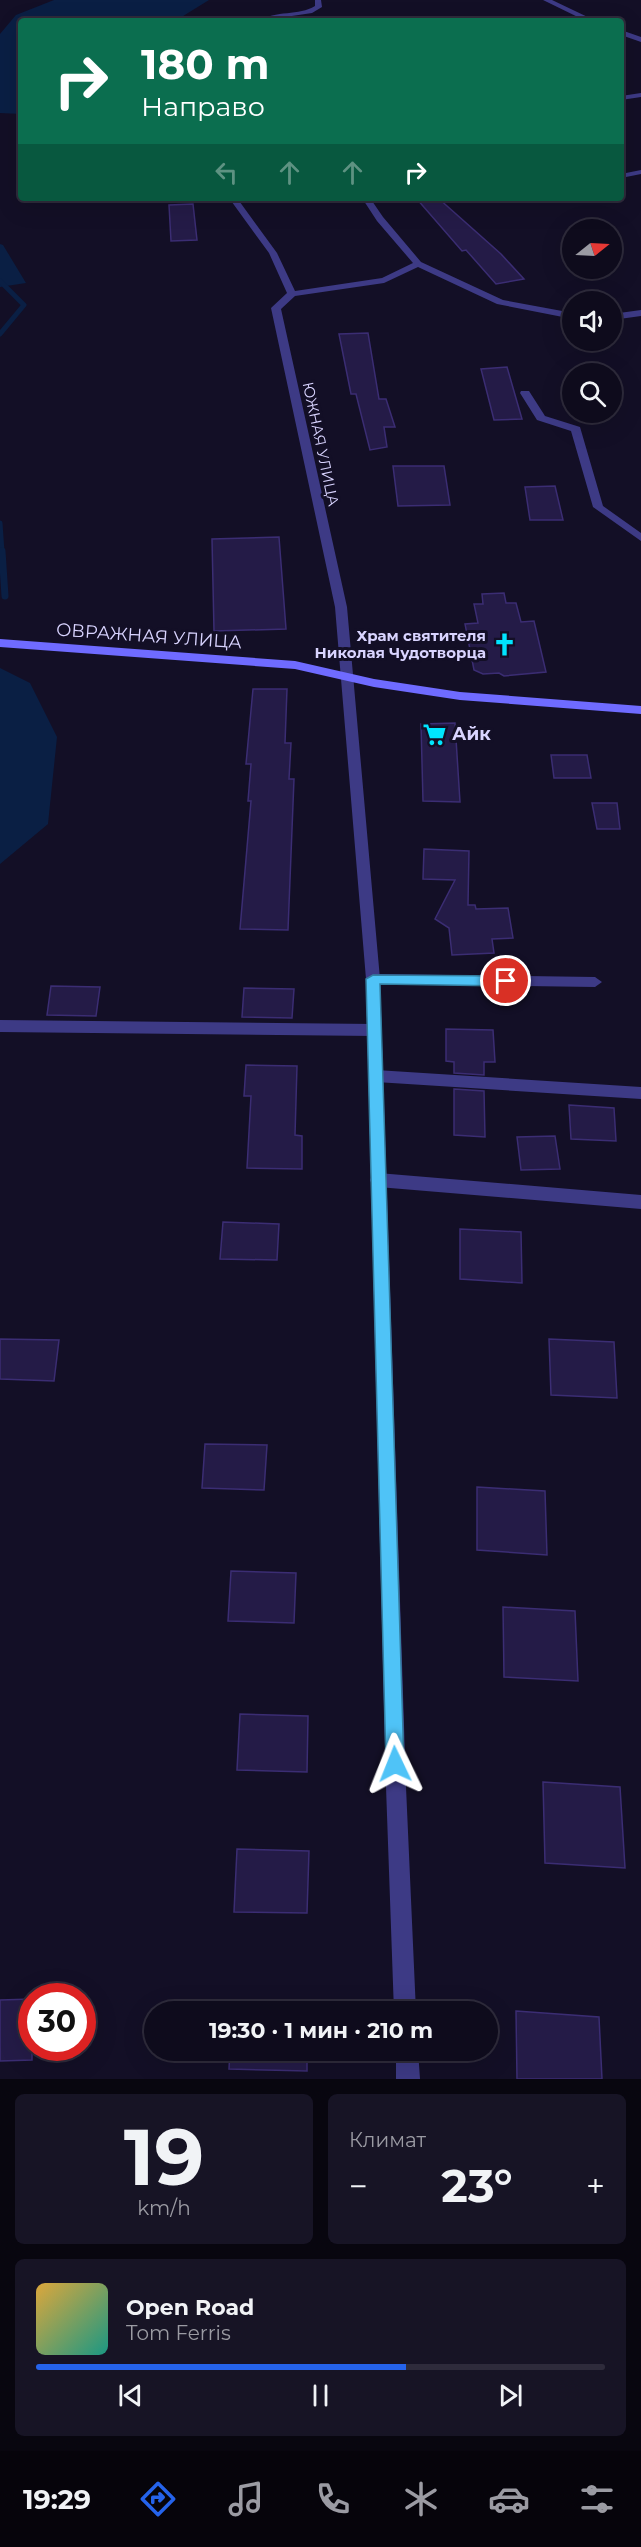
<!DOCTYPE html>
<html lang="ru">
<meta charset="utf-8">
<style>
body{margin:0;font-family:Montserrat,sans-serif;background:#171425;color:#f1f3f6;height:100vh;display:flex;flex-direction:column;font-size:22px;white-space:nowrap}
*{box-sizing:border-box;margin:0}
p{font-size:20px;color:#9b9ba3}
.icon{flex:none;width:33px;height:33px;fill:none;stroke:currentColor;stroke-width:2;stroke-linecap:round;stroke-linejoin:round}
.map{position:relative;height:2079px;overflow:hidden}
.sheet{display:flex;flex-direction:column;gap:15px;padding:15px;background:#08060f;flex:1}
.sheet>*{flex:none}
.banner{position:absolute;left:18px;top:18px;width:606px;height:183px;border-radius:6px;box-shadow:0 6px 24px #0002,0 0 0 2px #2e2b3b;background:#0b6e4f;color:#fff;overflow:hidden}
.needle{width:39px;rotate:72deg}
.fabs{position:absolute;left:562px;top:219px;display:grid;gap:12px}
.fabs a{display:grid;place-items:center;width:60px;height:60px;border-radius:50%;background:#0e0b1c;box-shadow:0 6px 24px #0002,0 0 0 2px #2e2b3b;font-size:30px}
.speed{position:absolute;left:18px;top:1983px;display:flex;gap:12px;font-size:30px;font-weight:700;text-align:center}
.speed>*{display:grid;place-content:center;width:78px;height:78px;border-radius:50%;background:#0e0b1c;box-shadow:0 6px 24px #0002,0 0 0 2px #2e2b3b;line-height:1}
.speed .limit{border:9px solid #d22;background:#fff;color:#111}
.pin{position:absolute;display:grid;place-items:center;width:51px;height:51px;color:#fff;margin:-26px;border:3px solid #fff;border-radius:50%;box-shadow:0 2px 6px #0007}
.me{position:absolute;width:66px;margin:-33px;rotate:358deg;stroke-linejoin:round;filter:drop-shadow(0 0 4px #0008)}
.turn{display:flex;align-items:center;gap:21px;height:126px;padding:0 24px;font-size:27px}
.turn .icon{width:78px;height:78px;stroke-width:2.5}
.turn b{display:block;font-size:42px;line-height:51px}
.lanes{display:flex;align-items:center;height:57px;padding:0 24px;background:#0003;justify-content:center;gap:30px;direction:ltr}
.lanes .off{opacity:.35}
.big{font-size:45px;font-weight:700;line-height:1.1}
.sheet .tile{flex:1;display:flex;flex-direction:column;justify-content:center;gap:9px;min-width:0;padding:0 21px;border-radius:9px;background:#171425}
.sheet .dial{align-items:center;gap:0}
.dial b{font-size:78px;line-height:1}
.song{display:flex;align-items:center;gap:18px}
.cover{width:72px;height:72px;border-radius:9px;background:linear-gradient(135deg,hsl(40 70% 55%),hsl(170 70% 35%))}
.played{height:6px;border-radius:3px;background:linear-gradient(90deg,#2563eb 65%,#2e2b3b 65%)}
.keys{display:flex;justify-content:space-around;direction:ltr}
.heat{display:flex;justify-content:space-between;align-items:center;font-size:33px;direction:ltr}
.sheet .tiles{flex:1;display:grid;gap:15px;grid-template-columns:1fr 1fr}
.tile:last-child{grid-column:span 2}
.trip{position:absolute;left:144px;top:2001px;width:354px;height:60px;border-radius:30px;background:#0e0b1c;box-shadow:0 6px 24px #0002,0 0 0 2px #2e2b3b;font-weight:700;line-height:60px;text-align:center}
.dock{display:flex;height:96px;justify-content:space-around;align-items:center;background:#06040b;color:#9b9ba3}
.dock .icon{width:42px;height:42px}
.dock .active{color:#2563eb}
.dock b{font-size:27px;color:#f1f3f6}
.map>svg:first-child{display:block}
</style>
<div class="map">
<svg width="641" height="2079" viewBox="0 0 641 2079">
<rect width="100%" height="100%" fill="#130f26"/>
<!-- water -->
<path fill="#0a1f44" d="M54,0H209L175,21H21V114L0,113V34L16,15Z
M0,244L3,245L26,283L0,287Z
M0,668L30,683L57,737L48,824L0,864Z"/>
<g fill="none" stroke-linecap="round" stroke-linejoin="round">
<!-- stream-far1 -->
<path stroke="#0a1f44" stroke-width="5" d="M0,281L24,305L0,334
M0,523L2,552"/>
<!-- stream -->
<path stroke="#0a1f44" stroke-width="7" d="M2,551L5,596"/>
</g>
<!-- building -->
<path fill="#241b47" stroke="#3b2d73" stroke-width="1.5" d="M416,198H438L501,254L524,279L496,284L466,250L462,251Z
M193,204L197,240L171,241L169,205Z
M368,333L379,399H386L395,427H384L387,447L370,450L356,394H351L339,334Z
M507,367L522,419L494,420L481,369Z
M393,466H444L450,505L398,506Z
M555,486L563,520H530L525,487Z
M279,537L286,629L214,631L212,539Z
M504,593L506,603H516L521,622L534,621L546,672L504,676L499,673L483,674L474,670L465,624L478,623L474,604H483L482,594Z
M253,689H287L285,743H291L289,779H294L288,930L240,929L251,801H248L251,764H246Z
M455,723L460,802L423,801L421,724Z
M551,755H587L591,778H554Z
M592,803H617L620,829H597Z
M424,849L469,851L468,905H475L476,909L508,908L513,938L492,939L494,953L452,955L449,928L435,919L455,880L423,879Z
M51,986L100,987L96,1016L47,1015Z
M244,988L294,989L292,1018L242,1017Z
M446,1029L493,1030L495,1062H484V1075L454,1073V1062L446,1061Z
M246,1065L297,1066L295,1135L302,1136V1169L247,1168L251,1096H244Z
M454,1089L484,1091L485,1137L454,1135Z
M569,1105L614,1108L616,1141L571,1139Z
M555,1136L560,1169L521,1170L517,1137Z
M223,1222L279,1224L277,1260L220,1259Z
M460,1229L521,1232L522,1283L460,1279Z
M0,1339L59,1340L54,1381L0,1379Z
M549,1339L614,1342L617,1398L551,1395Z
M205,1444L267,1445L264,1490L202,1488Z
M477,1487L545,1491L547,1555L477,1550Z
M231,1571L296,1573L294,1623L228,1621Z
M503,1607L575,1611L578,1681L504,1677Z
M240,1714L308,1716L307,1772L237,1770Z
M543,1782L620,1787L625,1868L545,1863Z
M237,1849L309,1851L307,1913L234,1912Z
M32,1999V2060L0,2061V2000Z
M232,2001L308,2002V2012H231Z
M516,2011L599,2017L602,2079H517Z
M230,2050H307V2071L229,2069Z"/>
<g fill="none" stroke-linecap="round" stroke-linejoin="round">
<!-- lane -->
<path fill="#3d3a85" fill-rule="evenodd" d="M641,93V97L621,100V96Z
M641,170V174L621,178V174Z
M521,391H529L545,416L580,427L603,506L641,533V541L593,507L571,431L537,420L520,393Z
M373,974L595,977L602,982L595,987L373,984L366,979Z
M0,1020L374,1024L379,1026L381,1030L379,1034L374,1036L0,1032Z
M376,1070L641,1087V1099L376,1082L371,1080L368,1076L371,1072Z
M378,1173L641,1195V1209L378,1187L372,1185L370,1180L372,1175Z"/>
<!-- street -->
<path fill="#3d3a85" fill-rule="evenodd" d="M315,0H321L322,7L312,13L258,21C276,10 299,16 315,6Z
M543,0H552L596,21H586Z
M621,30L641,37V42L621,35Z
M229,198H237L277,253L295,291L382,278L413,263L377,221L362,198H370L383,217L421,262L503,300L573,313V319L497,304L418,267L384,283L295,296L281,309L347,607L380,979L406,1787L416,2012H394L386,1787L366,979L335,607L271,308L287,293L269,253Z
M641,310V316L612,320V314Z
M396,2050H418L420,2079H396Z"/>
<!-- secondary -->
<path fill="#6f6bff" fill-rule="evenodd" d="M0,639L295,661L374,679L460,692L641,706V714L460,700L374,687L295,669L0,647Z"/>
</g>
<!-- route -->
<path fill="#4fc3f7" stroke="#337fa1" stroke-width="1.5" d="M373,975L506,976L512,981L506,986L380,984L404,1764L402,1770L395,1773L388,1770L386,1764L366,979Z"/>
<!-- icons -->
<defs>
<symbol id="church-bare" viewBox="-9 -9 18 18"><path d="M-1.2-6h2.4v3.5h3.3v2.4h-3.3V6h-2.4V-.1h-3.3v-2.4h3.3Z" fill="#00e5ff" stroke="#130f26" stroke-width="2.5" paint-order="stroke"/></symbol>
<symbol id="supermarket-bare" viewBox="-9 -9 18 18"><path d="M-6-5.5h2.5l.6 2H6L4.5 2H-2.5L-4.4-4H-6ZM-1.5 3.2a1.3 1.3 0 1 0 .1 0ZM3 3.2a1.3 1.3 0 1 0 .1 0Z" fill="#00e5ff" stroke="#130f26" stroke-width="2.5" paint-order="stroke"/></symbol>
</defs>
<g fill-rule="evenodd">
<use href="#church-bare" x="488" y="628" width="33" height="33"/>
<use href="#supermarket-bare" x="418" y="718" width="33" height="33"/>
</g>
<g text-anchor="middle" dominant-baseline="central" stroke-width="6" stroke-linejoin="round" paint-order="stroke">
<!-- far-street labels -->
<g font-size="15" fill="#d9d4ff" stroke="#130f26">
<text transform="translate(321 444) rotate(78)">ЮЖНАЯ УЛИЦА</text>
</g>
<!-- far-poi labels -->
<g font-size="15" font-weight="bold" fill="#d9d4ff" stroke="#130f26" text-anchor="end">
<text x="486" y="635">Храм святителя<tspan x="486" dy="17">Николая Чудотворца</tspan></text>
</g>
<!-- street labels -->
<g font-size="18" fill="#d9d4ff" stroke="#130f26">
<text transform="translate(149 636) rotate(4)">ОВРАЖНАЯ УЛИЦА</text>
</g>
<!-- poi labels -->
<g font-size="18" font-weight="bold" fill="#d9d4ff" stroke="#130f26" text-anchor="start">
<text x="452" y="734">Айк</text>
</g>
</g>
</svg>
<div class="fabs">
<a><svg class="needle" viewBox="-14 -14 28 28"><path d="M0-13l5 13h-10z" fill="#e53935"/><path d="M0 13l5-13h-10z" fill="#9b9ba3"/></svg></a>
<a><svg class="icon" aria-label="sound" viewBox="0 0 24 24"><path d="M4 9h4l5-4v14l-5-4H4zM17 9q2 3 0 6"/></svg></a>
<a><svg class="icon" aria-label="search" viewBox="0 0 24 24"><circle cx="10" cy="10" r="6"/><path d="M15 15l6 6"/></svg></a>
</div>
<div class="speed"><div class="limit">30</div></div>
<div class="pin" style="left:506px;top:981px;background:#d93025"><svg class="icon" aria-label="arrive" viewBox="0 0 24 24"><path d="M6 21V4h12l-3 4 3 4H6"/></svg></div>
<svg class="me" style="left:395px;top:1764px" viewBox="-20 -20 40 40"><path d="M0-17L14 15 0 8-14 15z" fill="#4fc3f7" stroke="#fff" stroke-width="4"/></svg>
<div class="trip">19:30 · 1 мин · 210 m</div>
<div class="banner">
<div class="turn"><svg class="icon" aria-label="right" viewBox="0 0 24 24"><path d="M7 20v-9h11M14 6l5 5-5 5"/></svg><div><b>180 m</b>Направо</div></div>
<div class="lanes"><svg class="icon off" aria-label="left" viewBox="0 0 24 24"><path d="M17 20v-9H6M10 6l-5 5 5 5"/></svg><svg class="icon off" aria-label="ahead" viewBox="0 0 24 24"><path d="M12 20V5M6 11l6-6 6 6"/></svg><svg class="icon off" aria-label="ahead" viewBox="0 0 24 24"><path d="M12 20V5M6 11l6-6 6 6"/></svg><svg class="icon" aria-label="right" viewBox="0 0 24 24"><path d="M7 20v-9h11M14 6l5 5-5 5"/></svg></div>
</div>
</div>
<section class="sheet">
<div class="tiles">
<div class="tile dial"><b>19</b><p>km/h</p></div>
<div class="tile"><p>Климат</p>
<div class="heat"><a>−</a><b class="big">23°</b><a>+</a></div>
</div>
<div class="tile">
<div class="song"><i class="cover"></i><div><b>Open Road</b><p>Tom Ferris</p></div></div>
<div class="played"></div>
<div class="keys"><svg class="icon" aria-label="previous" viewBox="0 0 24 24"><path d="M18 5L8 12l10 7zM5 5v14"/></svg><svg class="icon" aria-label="pause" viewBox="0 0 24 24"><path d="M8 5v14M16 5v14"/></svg><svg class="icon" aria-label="next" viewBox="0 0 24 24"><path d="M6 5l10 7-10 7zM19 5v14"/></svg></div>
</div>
</div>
</section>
<nav class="dock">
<b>19:29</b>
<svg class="icon active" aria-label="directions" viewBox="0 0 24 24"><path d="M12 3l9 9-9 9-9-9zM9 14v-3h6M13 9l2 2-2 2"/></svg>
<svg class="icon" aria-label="music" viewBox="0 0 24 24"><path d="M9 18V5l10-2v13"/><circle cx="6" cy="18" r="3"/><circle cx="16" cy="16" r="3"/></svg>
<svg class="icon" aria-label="phone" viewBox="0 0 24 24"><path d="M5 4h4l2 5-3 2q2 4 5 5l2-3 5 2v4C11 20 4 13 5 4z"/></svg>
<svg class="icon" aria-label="climate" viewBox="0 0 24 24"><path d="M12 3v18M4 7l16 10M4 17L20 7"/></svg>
<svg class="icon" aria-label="car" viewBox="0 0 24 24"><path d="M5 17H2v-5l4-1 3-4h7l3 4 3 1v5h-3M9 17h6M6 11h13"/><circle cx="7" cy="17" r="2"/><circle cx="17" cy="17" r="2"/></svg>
<svg class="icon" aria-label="filters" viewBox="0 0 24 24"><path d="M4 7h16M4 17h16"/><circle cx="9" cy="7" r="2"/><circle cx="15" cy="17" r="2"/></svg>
</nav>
